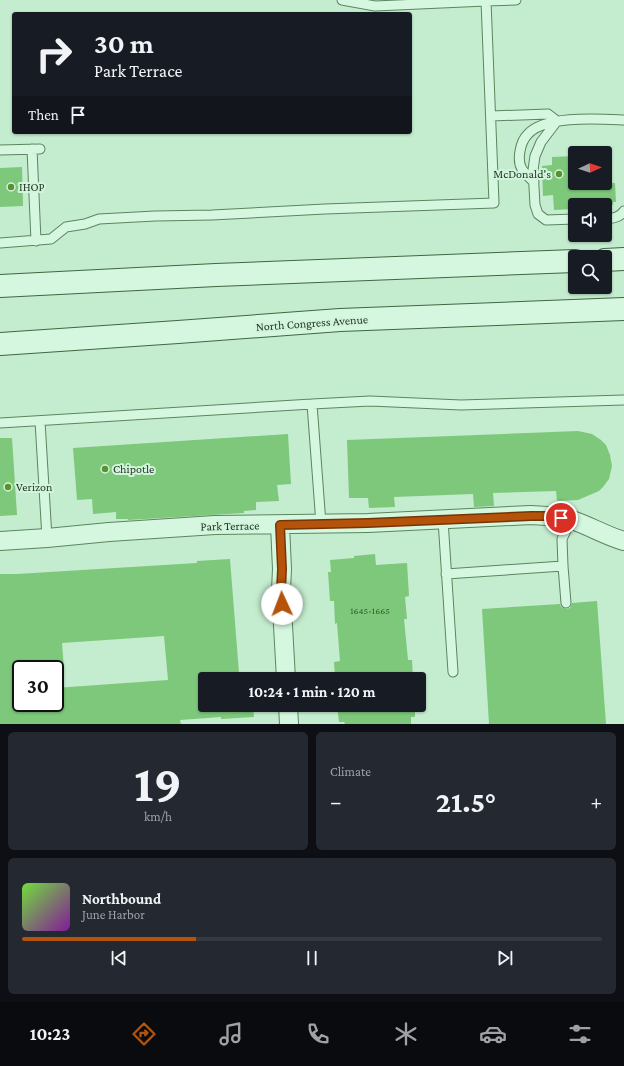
<!DOCTYPE html>
<meta charset="utf-8">
<style>
body{margin:0;font-family:"Crimson Pro",serif;background:#242831;color:#f1f3f6;height:100vh;display:flex;flex-direction:column;font-size:15px;white-space:nowrap}
*{box-sizing:border-box;margin:0}
p{font-size:13px;color:#9ea1a6}
.icon{flex:none;width:22px;height:22px;fill:none;stroke:currentColor;stroke-width:2;stroke-linecap:round;stroke-linejoin:round}
.map{position:relative;height:724px;overflow:hidden}
.details{display:flex;flex-direction:column;gap:8px;padding:8px;background:#0d0f14;flex:1}
.details>*{flex:none}
.hud{position:absolute;left:12px;top:12px;width:400px;height:122px;border-radius:4px;box-shadow:0 1px 3px #0004;background:#171b24;color:#f1f3f6;overflow:hidden}
.needle{width:26px;rotate:87deg}
.buttons{position:absolute;left:568px;top:146px;display:grid;gap:8px}
.buttons a{display:grid;place-items:center;width:44px;height:44px;border-radius:4px;background:#171b24;box-shadow:0 1px 3px #0004;font-size:20px}
.speed{position:absolute;left:12px;top:660px;display:flex;gap:8px;font-size:20px;font-weight:700;text-align:center}
.speed>*{display:grid;place-content:center;width:52px;height:52px;border-radius:50%;background:#171b24;box-shadow:0 1px 3px #0004;line-height:1}
.speed .limit{border:2px solid #111;border-radius:6px;background:#fff;color:#111}
.pin{position:absolute;display:grid;place-items:center;width:34px;height:34px;color:#fff;margin:-17px;border:2px solid #fff;border-radius:50%;box-shadow:0 1px 4px #0007}
.me{position:absolute;width:44px;margin:-22px;rotate:358deg;stroke-linejoin:round;filter:drop-shadow(0 0 3px #0008)}
.turn{display:flex;align-items:center;gap:14px;height:84px;padding:0 16px;font-size:18px}
.turn .icon{width:52px;height:52px;stroke-width:2.5}
.turn b{display:block;font-size:28px;line-height:34px}
.then{display:flex;align-items:center;height:38px;padding:0 16px;background:#0003;gap:8px;font-size:15px}
.big{font-size:30px;font-weight:700;line-height:1.1}
.details .tile{flex:1;display:flex;flex-direction:column;justify-content:center;gap:6px;min-width:0;padding:0 14px;border-radius:6px;background:#242831}
.details .dial{align-items:center;gap:0}
.dial b{font-size:52px;line-height:1}
.song{display:flex;align-items:center;gap:12px}
.cover{width:48px;height:48px;border-radius:6px;background:linear-gradient(135deg,hsl(100 70% 55%),hsl(290 70% 35%))}
.played{height:4px;border-radius:2px;background:linear-gradient(90deg,#b45309 30%,#363941 30%)}
.keys{display:flex;justify-content:space-around;direction:ltr}
.heat{display:flex;justify-content:space-between;align-items:center;font-size:22px;direction:ltr}
.details .tiles{flex:1;display:grid;gap:8px;grid-template-columns:1fr 1fr}
.tile:last-child{grid-column:span 2}
.trip{position:absolute;left:198px;top:672px;width:228px;height:40px;border-radius:4px;background:#171b24;box-shadow:0 1px 3px #0004;font-weight:700;line-height:40px;text-align:center}
.dock{display:flex;height:64px;justify-content:space-around;align-items:center;background:#090b0e;color:#9ea1a6}
.dock .icon{width:28px;height:28px}
.dock .active{color:#b45309}
.dock b{font-size:18px;color:#f1f3f6}
.map>svg:first-child{display:block}
</style>
<div class="map">
<svg width="624" height="724" viewBox="0 0 624 724">
<rect width="100%" height="100%" fill="#c4ecce"/>
<!-- building -->
<path fill="#7dc87b" fill-rule="evenodd" d="M575,156V183H615L616,202H613V205H575V209L554,210L553,195L543,196L542,166L552,165V157Z
M22,167L23,206L0,207V168Z
M578,431L592,434L601,440L606,445L610,455L612,466L609,479L603,487L599,491L578,500L557,501L556,491L493,493L494,506L474,507L473,494L394,497L395,507L369,508L368,498H349L347,440Z
M288,434L291,484L277,485L279,501L256,502V510L244,511V513L128,520V519H116V512L93,514L92,499L77,500L73,448Z
M0,438H12L17,515L0,516Z
M375,554L376,565L407,563L409,596L405,597L407,619H404L408,660H412L413,679H335L334,662L340,661L337,623L335,624L334,601H330L328,572H331L330,560L354,558V556Z
M230,559L239,673L251,672V679H205V705H253L254,717L221,719V717L180,720L181,724H0V574H17L197,563V561ZM164,636L168,680L55,688V703H21V669H64L62,643Z
M597,601L606,724H489L482,609L560,604L561,607L566,609L570,608L572,603Z
M337,705H415V717H411V724H345L344,722H339Z"/>
<g fill="none" stroke-linecap="round" stroke-linejoin="round">
<defs>
<path id="service" d="M342,0L375,6L486,1L516,0
M491,116L548,114L557,121
M557,121L541,142L535,156L533,170L535,205L538,214L546,220L575,219
M32,149L36,241
M0,150L40,149
M534,182C523,172 517,167 520,151C521,145 524,138 528,134C545,115 600,119 624,120
M605,219C613,218 619,218 624,211
M0,243L51,239L66,227L85,224L99,219L155,216L212,215L325,209L494,203L486,1
M40,421L47,538
M0,423L312,404
M443,520L453,672
M321,524L312,404L370,401L461,405L624,400
M563,566L566,603
M446,574L563,566L562,539L571,520"/>
<path id="minor" d="M280,525L282,569L281,590L286,679
M0,541L47,538L109,532L215,525L368,523L531,515C545,516 559,516 572,520C590,526 606,536 624,541
M288,705L289,724"/>
<path id="secondary" d="M605,260L624,259
M0,286L216,275L575,261
M0,344L178,332L340,320L624,309"/>
</defs>
<!-- service casing -->
<use href="#service" stroke="#5b855f" stroke-width="11"/>
<!-- minor casing -->
<use href="#minor" stroke="#5b855f" stroke-width="20"/>
<!-- secondary casing -->
<use href="#secondary" stroke="#3e6741" stroke-width="24"/>
<!-- service -->
<use href="#service" stroke="#d6f7df" stroke-width="9"/>
<!-- minor -->
<use href="#minor" stroke="#d6f7df" stroke-width="18"/>
<!-- secondary -->
<use href="#secondary" stroke="#d6f7df" stroke-width="22"/>
</g>
<g fill="none" stroke-linecap="round" stroke-linejoin="round">
<defs>
<path id="route" d="M282,604L281,590L282,569L280,525L368,523L531,516H551L561,518"/>
</defs>
<!-- route casing -->
<use href="#route" stroke="#753606" stroke-width="10"/>
<!-- route -->
<use href="#route" stroke="#b45309" stroke-width="7"/>
</g>
<!-- markers -->
<g fill="#5b912e" stroke="#d3f4dc" stroke-width="1.5">
<circle cx="559" cy="174" r="4"/>
<circle cx="11" cy="187" r="4"/>
<circle cx="105" cy="469" r="4"/>
<circle cx="8" cy="487" r="4"/>
</g>
<g text-anchor="middle" dominant-baseline="central" stroke-width="4" stroke-linejoin="round" paint-order="stroke">
<!-- number labels -->
<g font-size="10" fill="#365a36">
<text x="370" y="610">1645-1665</text>
</g>
<!-- poi labels -->
<g font-size="12" fill="#1e361f" stroke="#d3f4dc" text-anchor="start">
<text x="551" y="174" text-anchor="end">McDonald's</text>
<text x="19" y="187">IHOP</text>
<text x="113" y="469">Chipotle</text>
<text x="16" y="487">Verizon</text>
</g>
<!-- street labels -->
<g font-size="12" fill="#1e361f" stroke="#d3f4dc">
<text transform="translate(312 323) rotate(-4)">North Congress Avenue</text>
<text transform="translate(230 526) rotate(-1)">Park Terrace</text>
</g>
</g>
</svg>
<div class="buttons">
<a><svg class="needle" viewBox="-14 -14 28 28"><path d="M0-13l5 13h-10z" fill="#e53935"/><path d="M0 13l5-13h-10z" fill="#9ea1a6"/></svg></a>
<a><svg class="icon" aria-label="sound" viewBox="0 0 24 24"><path d="M4 9h4l5-4v14l-5-4H4zM17 9q2 3 0 6"/></svg></a>
<a><svg class="icon" aria-label="search" viewBox="0 0 24 24"><circle cx="10" cy="10" r="6"/><path d="M15 15l6 6"/></svg></a>
</div>
<div class="speed"><div class="limit">30</div></div>
<div class="pin" style="left:561px;top:518px;background:#d93025"><svg class="icon" aria-label="arrive" viewBox="0 0 24 24"><path d="M6 21V4h12l-3 4 3 4H6"/></svg></div>
<svg class="me" style="left:282px;top:604px" viewBox="-20 -20 40 40"><circle r="19" fill="#fff"/><path d="M0-13L10 11 0 6-10 11z" fill="#b45309"/></svg>
<div class="trip">10:24 · 1 min · 120 m</div>
<div class="hud">
<div class="turn"><svg class="icon" aria-label="right" viewBox="0 0 24 24"><path d="M7 20v-9h11M14 6l5 5-5 5"/></svg><div><b>30 m</b>Park Terrace</div></div>
<div class="then">Then<svg class="icon" aria-label="arrive" viewBox="0 0 24 24"><path d="M6 21V4h12l-3 4 3 4H6"/></svg></div>
</div>
</div>
<section class="details">
<div class="tiles">
<div class="tile dial"><b>19</b><p>km/h</p></div>
<div class="tile"><p>Climate</p>
<div class="heat"><a>−</a><b class="big">21.5°</b><a>+</a></div>
</div>
<div class="tile">
<div class="song"><i class="cover"></i><div><b>Northbound</b><p>June Harbor</p></div></div>
<div class="played"></div>
<div class="keys"><svg class="icon" aria-label="previous" viewBox="0 0 24 24"><path d="M18 5L8 12l10 7zM5 5v14"/></svg><svg class="icon" aria-label="pause" viewBox="0 0 24 24"><path d="M8 5v14M16 5v14"/></svg><svg class="icon" aria-label="next" viewBox="0 0 24 24"><path d="M6 5l10 7-10 7zM19 5v14"/></svg></div>
</div>
</div>
</section>
<nav class="dock">
<b>10:23</b>
<svg class="icon active" aria-label="directions" viewBox="0 0 24 24"><path d="M12 3l9 9-9 9-9-9zM9 14v-3h6M13 9l2 2-2 2"/></svg>
<svg class="icon" aria-label="music" viewBox="0 0 24 24"><path d="M9 18V5l10-2v13"/><circle cx="6" cy="18" r="3"/><circle cx="16" cy="16" r="3"/></svg>
<svg class="icon" aria-label="phone" viewBox="0 0 24 24"><path d="M5 4h4l2 5-3 2q2 4 5 5l2-3 5 2v4C11 20 4 13 5 4z"/></svg>
<svg class="icon" aria-label="climate" viewBox="0 0 24 24"><path d="M12 3v18M4 7l16 10M4 17L20 7"/></svg>
<svg class="icon" aria-label="car" viewBox="0 0 24 24"><path d="M5 17H2v-5l4-1 3-4h7l3 4 3 1v5h-3M9 17h6M6 11h13"/><circle cx="7" cy="17" r="2"/><circle cx="17" cy="17" r="2"/></svg>
<svg class="icon" aria-label="filters" viewBox="0 0 24 24"><path d="M4 7h16M4 17h16"/><circle cx="9" cy="7" r="2"/><circle cx="15" cy="17" r="2"/></svg>
</nav>
